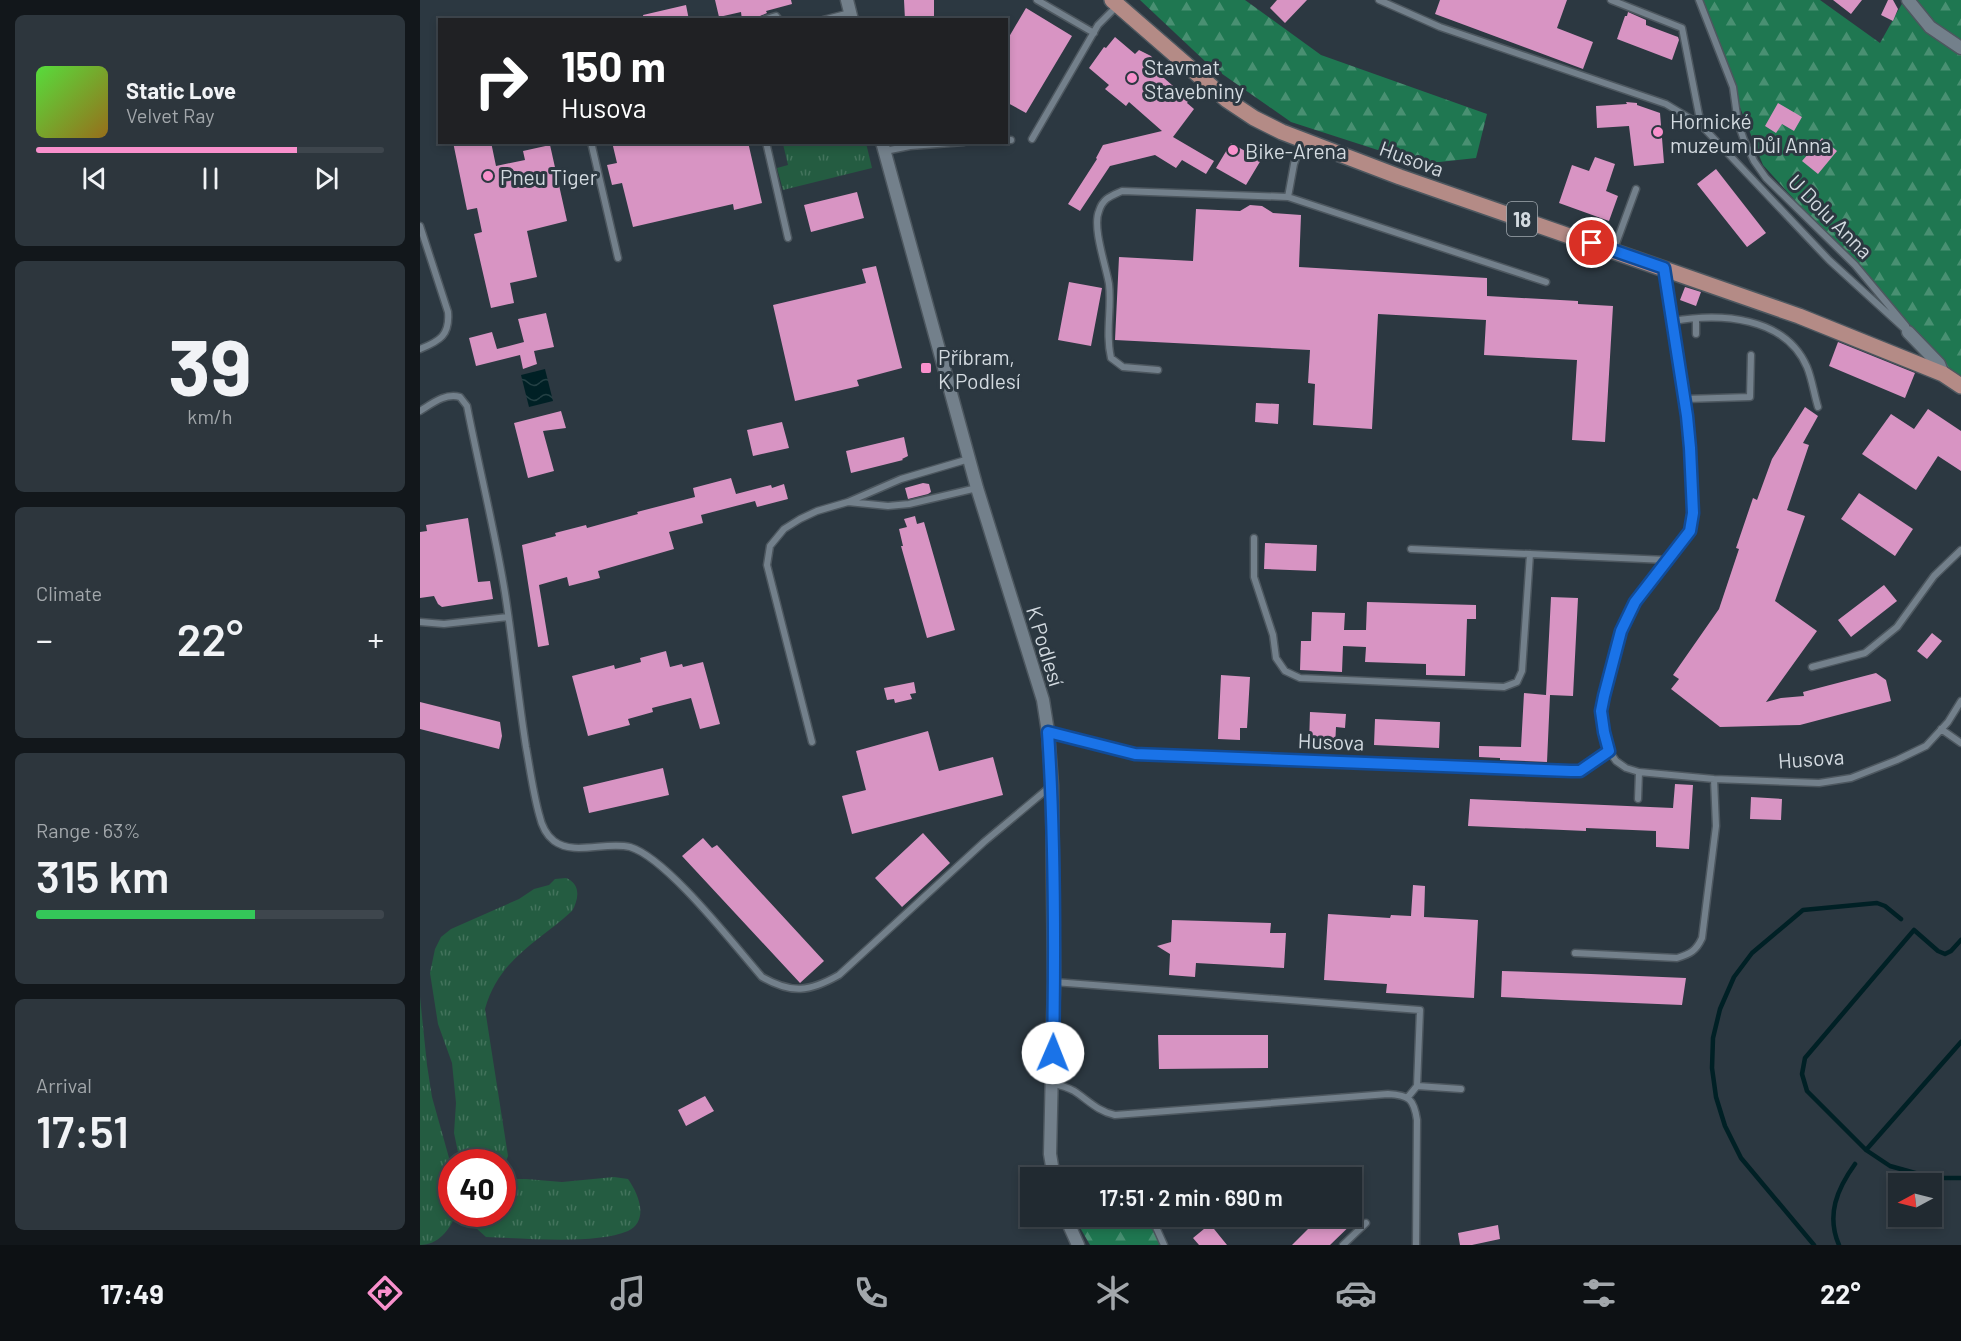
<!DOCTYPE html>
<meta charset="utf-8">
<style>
body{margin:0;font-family:Barlow,sans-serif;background:#2d363d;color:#f1f3f6;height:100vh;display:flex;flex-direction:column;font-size:22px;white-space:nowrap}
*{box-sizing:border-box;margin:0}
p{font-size:20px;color:#a2a7ab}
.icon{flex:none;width:33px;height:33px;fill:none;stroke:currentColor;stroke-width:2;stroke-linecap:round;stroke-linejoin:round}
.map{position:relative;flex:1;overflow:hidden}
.drawer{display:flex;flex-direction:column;gap:15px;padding:15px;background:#12171b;width:420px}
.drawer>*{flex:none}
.hud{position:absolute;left:18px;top:18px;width:570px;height:126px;border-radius:0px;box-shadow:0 3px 9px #0003,0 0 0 2px #3e464d;background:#202124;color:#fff;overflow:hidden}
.needle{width:39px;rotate:263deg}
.tools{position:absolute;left:1468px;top:1173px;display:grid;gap:12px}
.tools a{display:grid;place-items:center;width:54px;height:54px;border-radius:0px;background:#212a31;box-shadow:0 3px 9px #0003,0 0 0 2px #3e464d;font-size:30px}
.speed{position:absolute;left:18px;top:1149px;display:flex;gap:12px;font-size:30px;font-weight:700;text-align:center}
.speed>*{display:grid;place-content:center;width:78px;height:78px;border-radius:50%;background:#212a31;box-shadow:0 3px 9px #0003,0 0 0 2px #3e464d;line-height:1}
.speed .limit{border:9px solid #d22;background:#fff;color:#111}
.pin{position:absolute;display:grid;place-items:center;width:51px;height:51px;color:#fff;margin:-26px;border:3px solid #fff;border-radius:50%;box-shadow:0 2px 6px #0007}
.me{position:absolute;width:66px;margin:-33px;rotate:1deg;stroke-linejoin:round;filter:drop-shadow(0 0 4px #0008)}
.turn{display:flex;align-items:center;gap:21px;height:126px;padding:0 24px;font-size:27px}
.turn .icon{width:78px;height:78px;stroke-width:2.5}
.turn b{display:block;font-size:42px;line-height:51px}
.big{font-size:45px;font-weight:600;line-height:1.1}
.drawer .card{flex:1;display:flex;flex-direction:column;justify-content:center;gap:9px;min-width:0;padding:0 21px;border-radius:9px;background:#2d363d}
.drawer .dial{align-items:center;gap:0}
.dial b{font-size:78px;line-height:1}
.song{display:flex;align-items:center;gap:18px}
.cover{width:72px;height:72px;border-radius:9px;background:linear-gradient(135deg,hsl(110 70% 55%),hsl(40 70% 35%))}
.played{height:6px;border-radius:3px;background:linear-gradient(90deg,#f890cc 75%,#3e464d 75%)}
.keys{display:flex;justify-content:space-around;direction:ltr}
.heat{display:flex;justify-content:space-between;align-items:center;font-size:33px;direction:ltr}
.charge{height:9px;border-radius:4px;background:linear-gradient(90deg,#34c759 63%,#3e464d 0)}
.trip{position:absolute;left:600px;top:1167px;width:342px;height:60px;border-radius:0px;background:#212a31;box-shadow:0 3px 9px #0003,0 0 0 2px #3e464d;font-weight:600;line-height:60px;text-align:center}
.menu{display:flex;height:96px;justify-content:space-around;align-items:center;background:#0d1114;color:#a2a7ab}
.menu .icon{width:42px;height:42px}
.menu .current{color:#f890cc}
.menu b{font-size:27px;color:#f1f3f6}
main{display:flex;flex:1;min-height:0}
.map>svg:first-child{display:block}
</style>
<main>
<section class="drawer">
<div class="card">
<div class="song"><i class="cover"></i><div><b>Static Love</b><p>Velvet Ray</p></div></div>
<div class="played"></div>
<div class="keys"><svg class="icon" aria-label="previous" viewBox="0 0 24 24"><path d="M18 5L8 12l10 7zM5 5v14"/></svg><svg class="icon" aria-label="pause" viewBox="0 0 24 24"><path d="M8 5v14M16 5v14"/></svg><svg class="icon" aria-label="next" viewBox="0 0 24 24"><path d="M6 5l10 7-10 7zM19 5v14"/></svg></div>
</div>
<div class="card dial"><b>39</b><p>km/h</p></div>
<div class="card"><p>Climate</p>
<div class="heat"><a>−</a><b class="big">22°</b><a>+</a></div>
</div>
<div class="card"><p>Range · 63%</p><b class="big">315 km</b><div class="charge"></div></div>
<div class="card"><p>Arrival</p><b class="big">17:51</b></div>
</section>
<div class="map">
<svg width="1541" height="1245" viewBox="0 0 1541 1245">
<defs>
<pattern id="grass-tufts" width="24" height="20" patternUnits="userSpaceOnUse" patternTransform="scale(1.5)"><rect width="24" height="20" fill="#245c41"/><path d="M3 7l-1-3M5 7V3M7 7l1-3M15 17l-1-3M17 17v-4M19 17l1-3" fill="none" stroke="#43735c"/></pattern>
<pattern id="forest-firs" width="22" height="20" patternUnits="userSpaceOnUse" patternTransform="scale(1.5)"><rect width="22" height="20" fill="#1f7751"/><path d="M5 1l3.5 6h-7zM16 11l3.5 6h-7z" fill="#499072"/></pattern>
<pattern id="water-waves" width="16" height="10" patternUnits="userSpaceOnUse" patternTransform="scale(1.5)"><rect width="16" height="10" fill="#002025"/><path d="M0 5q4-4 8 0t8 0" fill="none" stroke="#244044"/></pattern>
</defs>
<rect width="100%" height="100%" fill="#2c3841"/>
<!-- grass -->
<path fill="url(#grass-tufts)" d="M352,143H446L452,168L363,190L357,168L368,165L363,144L353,146Z
M146,878C161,884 159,899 152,911C117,943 79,959 65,1009L88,1156L83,1168L82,1162H40L34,1133L36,1103L32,1063L18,1024L10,973L15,949L21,937L31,929L99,899L114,889L129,885L135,879Z
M0,997L7,1065L12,1097L31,1165L32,1214H36C30,1230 18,1245 0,1245Z
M194,1177L208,1179C218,1193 230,1220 208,1231C175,1245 104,1238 66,1237L56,1228L53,1214H82L83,1179H106L142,1182Z"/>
<!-- forest -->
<path fill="url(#forest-firs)" d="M720,0H825L901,55L1067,114L1056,158L1001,164L871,122L788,64Z
M1277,0H1400L1460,43L1484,0H1541V377L1525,366L1343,165Z
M654,1217H725L741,1245H670Z"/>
<!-- water -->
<path fill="url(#water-waves)" d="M125,369L133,401L109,407L101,375Z"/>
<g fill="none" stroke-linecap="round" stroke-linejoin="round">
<!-- stream -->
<path stroke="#002025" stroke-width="4.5" d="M1541,940L1531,951L1525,954L1518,951L1494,930L1385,1058L1382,1074L1387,1091L1446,1150L1470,1166L1513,1178H1541
M1446,1150L1541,1042
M1394,1245L1321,1158L1305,1126L1296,1097L1292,1068L1293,1038L1300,1009L1314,977L1332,953L1383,910L1457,903L1465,906L1481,919
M1419,1245C1406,1215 1417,1189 1435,1164"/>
</g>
<!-- building -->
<path fill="#d894c3" d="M295,0H371L372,4L346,11L347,13L340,16L338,20H322L321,12L299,17Z
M484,0H514V20H485Z
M857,0H887L865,23L850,8Z
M1020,0H1147L1137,28L1173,42L1163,69L1015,14Z
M1413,0H1442L1431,14Z
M1468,0H1473L1478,9L1473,21L1461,15Z
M266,5L269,20H224L223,15Z
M606,8L652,36L606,113L586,102V42Z
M1208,12L1226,20V25L1258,37L1259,40L1252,60L1197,39L1205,16H1207Z
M695,37L715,54L719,50L731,56L739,67L736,71L769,100L767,103L774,109L753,137L794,161L786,174L762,160L756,168L735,155L690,166L660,211L648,204L677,159L676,158L683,145L742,131L709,102L706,106L685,89L689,85L669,68L684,47L686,48Z
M1206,102L1217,103V105L1240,113L1244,163L1214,166L1209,126L1177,128L1176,106L1207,104Z
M1358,103L1382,117L1374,131L1362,124L1356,133L1345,126Z
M1402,138L1417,151L1398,174L1382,161Z
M33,142H71L76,166L105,160L103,151L130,145L147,221L107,231L117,277L90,283L94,303L71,308L54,234L62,232L57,208L47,210Z
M192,142H328L342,203L314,210L313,204L213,227L202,183L192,185L187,165L197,163Z
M811,143L841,160L826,185L796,168Z
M1175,157L1195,164L1186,191L1198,196L1189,221L1139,203L1152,165L1169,171Z
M1296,169L1346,233L1327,247L1277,184Z
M437,192L444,218L391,232L384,205Z
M830,205L842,206L853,213L881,215L879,267L1067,278V296L1158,301V304L1193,306L1185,442L1152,440L1157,360L1064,355L1066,320L958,314L952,429L893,425L895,384L888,383L890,350L695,340L699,257L773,261L776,209L820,211Z
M456,266L482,368L437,380L439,386L375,401L353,305L446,283L442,269Z
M649,282L682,288L671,346L638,340Z
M1265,287L1281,292L1276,306L1260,300Z
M126,313L134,347L114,351L117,364L103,369L100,355L56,366L49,338L72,332L77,349L104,342L98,319Z
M1418,342L1495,373L1485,398L1409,366Z
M836,403L859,404L858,424L835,422Z
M1385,407L1398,416L1383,443L1389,445L1367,510L1385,516L1355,601L1397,631L1346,702L1361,698L1384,696L1383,692L1456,673L1466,680L1471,701L1380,725L1300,727L1251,689L1259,679L1253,675L1299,609L1319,549L1316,548L1333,498L1337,500L1352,459Z
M1508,409L1541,431V471L1518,456L1496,490L1442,454L1471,414L1494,429Z
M141,411L146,428L123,431L134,471L108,478L94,423Z
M362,422L369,448L333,456L327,430Z
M484,437L488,456L482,459L483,460L431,473L426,451Z
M311,478L316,494L351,485L352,488L364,484L368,499L337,507L335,501L281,515L283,523L249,532L254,549L178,571L180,578L149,586L147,577L119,585L129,645L118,647L102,545L136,536L135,533L166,525L167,528L218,514L217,512L275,497L273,488Z
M503,483L509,484L511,492L508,494L488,499L485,488Z
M1439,493L1493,529L1475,556L1421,519Z
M495,516L497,524L504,522L535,630L507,638L481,546H483L479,529L487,527L484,519Z
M48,518L58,582L70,581L73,599L22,607L18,604L14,596L0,598V532L7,531L6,525Z
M845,543L897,545L896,571L844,569Z
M1464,585L1477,601L1431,637L1418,620Z
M1131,597L1158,598L1153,696L1130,695L1127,762L1080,760V758L1059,757V746L1101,747L1104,693L1126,695Z
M947,602L1056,605V619H1047L1045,676L1006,675V664L945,662L946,647L923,646L922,672L880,670L881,641H891L892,612L925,613L924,630H946Z
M1512,633L1522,641L1507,659L1497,651Z
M246,651L250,667L262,664L263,667L283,662L300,724L280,729L271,698L232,708L233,712L208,719L210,725L168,736L152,676L194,665L195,669L221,662L220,658Z
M801,675L830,677L827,728H820V740L798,739Z
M494,682L496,693L490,694L492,699L475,703L474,699L467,700L464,688Z
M0,702L80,722L82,736L79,749L0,729Z
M890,712L926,714L925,728L916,727L915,747L889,745Z
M955,719L1020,722L1019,748L954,745Z
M508,731L519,771L573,757L583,795L432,834L422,796L446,790L436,751Z
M243,768L249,795L169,813L163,787Z
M1255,784L1273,785L1269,849L1236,847V831L1166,828V831L1048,826L1050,799L1253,808Z
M1331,797L1362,799L1361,820L1330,819Z
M503,833L530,863L482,907L455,878Z
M283,838L292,848L297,845L404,961L380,983L262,856Z
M993,885L1005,886L1004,917L1058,920L1054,998L966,993L967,984L904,980L908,914L970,918L971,915L991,916Z
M752,920L851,923L850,933H866L864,968L776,963L775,977L749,975L750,954L737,946L751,942Z
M1082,971L1171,974L1266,978L1262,1005L1141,1000L1081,997Z
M738,1035H848V1068L739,1069Z
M285,1096L294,1111L266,1126L258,1110Z
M901,1216H940L910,1245H872Z
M790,1224L807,1245H779L773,1238Z
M1078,1225L1080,1239L1052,1245H1040L1038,1233Z"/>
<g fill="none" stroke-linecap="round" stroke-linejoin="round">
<defs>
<path id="service" d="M617,0L674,33
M959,0L1020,27L1246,104L1281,125L1409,260L1488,332
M1191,0L1262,28L1281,125
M1279,0L1313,87L1318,123L1324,140L1334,161L1346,178L1435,265L1486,326
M343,20L356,16L359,20
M403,20L430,13
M612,139L678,25L698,5
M586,140H591
M882,140L874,164L868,197L1126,282
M171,142L198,258
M346,142L368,238
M465,151L490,146L544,142
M0,226L28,312C30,335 20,341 0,349
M1194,249L1216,189
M1245,272L1265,399L1270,448L1273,513L1270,531L1215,602L1201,631L1184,696L1181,711L1184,732L1189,751L1196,761L1206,768L1219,772L1294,779L1399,783L1431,778L1477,760L1506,746L1528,722L1541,701
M1276,319V334
M1253,321C1300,313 1365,316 1387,367C1392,379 1394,394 1398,407
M738,370L703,367L691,358C685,333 692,309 689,284C686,266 672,227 679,211C683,198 691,196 702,191L868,197
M1265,399L1330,397L1331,355
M0,411C13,403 25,393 40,397L47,406C59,468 75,531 85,593C93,644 98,696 106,747C110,769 113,792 119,814C121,823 126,835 134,841C154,856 186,841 210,847C247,858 314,945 342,977C372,994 389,992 419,975L564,842L631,786
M428,502L468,506L489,504L557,488
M834,538V577L853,635L856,658L865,671L880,678L1084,687L1097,682L1102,671L1110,554
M991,549L1247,560
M0,622L24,624L88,617
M1392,667L1445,653L1477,627L1514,576L1541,550
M1521,729L1541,743
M628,732L715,754L1151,771H1160L1189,751
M392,742L347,565L350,546L364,529L380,519L397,511L428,502L481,479L549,459
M1218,799L1219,772
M1155,953L1257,958C1270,954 1276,951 1282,938L1296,826L1294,779
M634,982L1000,1010L997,1086L988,1097
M631,1083C639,1085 647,1087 654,1091C668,1100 677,1111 695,1115L968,1094C989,1095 994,1099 997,1120L996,1245
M997,1086L1041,1089
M731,1216L744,1245
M923,1245L946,1223"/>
<path id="minor" d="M1488,0L1510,27L1541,48
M1488,332L1519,364L1523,374"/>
<path id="tertiary" d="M427,0L432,20
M462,142L557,488L623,700L628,732L632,785L634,982L630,1154L634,1178
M645,1216L658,1245"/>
<path id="primary" d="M692,0L807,100L834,118L862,132L980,177L1379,316L1523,374L1541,386"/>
</defs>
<!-- service casing -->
<use href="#service" stroke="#4d575f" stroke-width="9"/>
<!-- minor casing -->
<use href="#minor" stroke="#4d575f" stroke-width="15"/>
<!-- tertiary casing -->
<use href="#tertiary" stroke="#4d575f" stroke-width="15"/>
<!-- primary casing -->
<use href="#primary" stroke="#4d575f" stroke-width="18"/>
<!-- service -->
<use href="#service" stroke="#73808b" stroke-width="6"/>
<!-- minor -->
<use href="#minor" stroke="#73808b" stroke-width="12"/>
<!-- tertiary -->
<use href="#tertiary" stroke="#73808b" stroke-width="12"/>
<!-- primary -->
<use href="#primary" stroke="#b48b86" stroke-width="15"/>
</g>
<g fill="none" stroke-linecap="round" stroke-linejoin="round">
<defs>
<path id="route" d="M633,1053C635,946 635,839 628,732L715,754L1151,771H1160L1189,751L1184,732L1181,711L1184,696L1201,631L1215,602L1270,531L1273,513L1270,448L1267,416L1244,268L1172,243"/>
</defs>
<!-- route casing -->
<use href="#route" stroke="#114b97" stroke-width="15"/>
<!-- route -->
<use href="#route" stroke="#1a73e8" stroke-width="10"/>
</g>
<!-- markers -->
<g fill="#f890cc" stroke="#2c3841" stroke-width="2">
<circle cx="712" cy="78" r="6"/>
<circle cx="1238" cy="132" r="6"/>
<circle cx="813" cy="150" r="6"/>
<circle cx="68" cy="176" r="6"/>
<rect x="500" y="362" width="12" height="12" rx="3"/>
</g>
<g text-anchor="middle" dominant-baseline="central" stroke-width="6" stroke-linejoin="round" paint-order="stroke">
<!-- shield labels -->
<rect fill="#2c3841" stroke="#a1a9b0" stroke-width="1.5" x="1087" y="202" width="30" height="34" rx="4.5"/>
<g font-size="20" font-weight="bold" fill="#d3dae0">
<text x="1102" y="219">18</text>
</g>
<!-- poi labels -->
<g font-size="21" fill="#d3dae0" stroke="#2c3841" text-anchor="start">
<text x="724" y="66">Stavmat<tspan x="724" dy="24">Stavebniny</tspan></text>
<text x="1250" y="120">Hornické<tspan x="1250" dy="24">muzeum Důl Anna</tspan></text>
<text x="825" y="150">Bike-Arena</text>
<text x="80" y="176">Pneu Tiger</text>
<text x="518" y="356">Příbram,<tspan x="518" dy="24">K Podlesí</tspan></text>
</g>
<!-- street labels -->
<g font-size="21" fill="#d3dae0" stroke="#2c3841">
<text transform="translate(992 158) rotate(20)">Husova</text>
<text transform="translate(1411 216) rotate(45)">U Dolu Anna</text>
<text transform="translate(626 646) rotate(73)">K Podlesí</text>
<text transform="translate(911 741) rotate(2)">Husova</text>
<text transform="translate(1391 758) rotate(-4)">Husova</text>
</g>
</g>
</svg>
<div class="tools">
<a><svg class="needle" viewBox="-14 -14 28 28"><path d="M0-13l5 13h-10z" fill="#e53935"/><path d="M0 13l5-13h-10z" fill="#a2a7ab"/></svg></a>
</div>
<div class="speed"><div class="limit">40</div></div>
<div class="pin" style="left:1172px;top:243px;background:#d93025"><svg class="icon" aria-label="arrive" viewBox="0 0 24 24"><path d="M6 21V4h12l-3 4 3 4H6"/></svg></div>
<svg class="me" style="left:633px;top:1053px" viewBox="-20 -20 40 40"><circle r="19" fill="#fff"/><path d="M0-13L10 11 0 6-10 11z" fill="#1a73e8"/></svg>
<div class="trip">17:51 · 2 min · 690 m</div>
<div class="hud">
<div class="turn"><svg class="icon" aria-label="right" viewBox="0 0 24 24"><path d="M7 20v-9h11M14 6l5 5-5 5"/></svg><div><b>150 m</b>Husova</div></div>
</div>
</div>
</main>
<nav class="menu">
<b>17:49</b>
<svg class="icon current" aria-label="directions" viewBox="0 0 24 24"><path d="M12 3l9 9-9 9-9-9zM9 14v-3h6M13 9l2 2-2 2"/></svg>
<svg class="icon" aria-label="music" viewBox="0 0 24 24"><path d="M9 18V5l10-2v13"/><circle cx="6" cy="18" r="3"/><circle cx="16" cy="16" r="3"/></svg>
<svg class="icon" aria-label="phone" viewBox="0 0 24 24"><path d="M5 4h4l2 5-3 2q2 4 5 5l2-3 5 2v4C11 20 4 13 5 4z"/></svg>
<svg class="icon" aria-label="climate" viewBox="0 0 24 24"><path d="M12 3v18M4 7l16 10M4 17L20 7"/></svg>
<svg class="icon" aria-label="car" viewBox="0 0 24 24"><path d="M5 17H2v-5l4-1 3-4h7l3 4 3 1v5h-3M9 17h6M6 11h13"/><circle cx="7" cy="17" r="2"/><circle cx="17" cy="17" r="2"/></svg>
<svg class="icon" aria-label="filters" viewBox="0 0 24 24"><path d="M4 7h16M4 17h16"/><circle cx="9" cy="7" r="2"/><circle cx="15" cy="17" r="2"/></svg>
<b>22°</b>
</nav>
